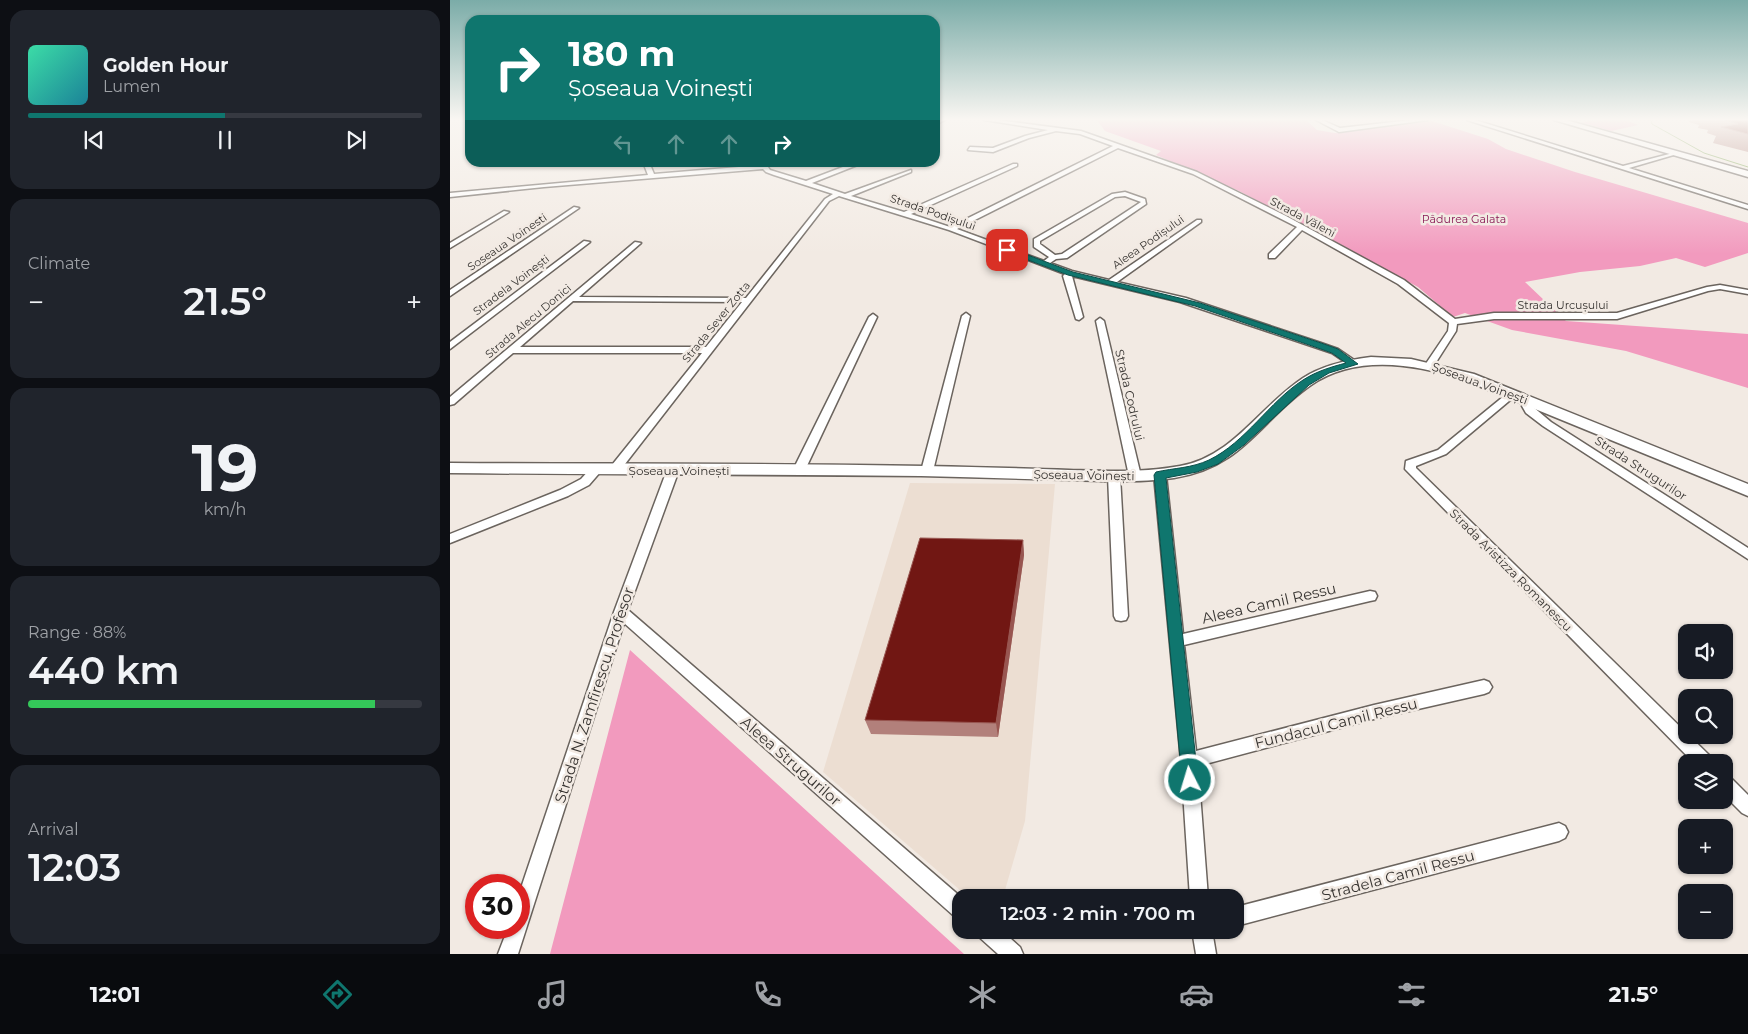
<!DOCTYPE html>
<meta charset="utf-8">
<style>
body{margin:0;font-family:Montserrat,sans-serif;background:#20242c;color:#f1f3f6;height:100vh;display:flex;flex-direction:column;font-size:19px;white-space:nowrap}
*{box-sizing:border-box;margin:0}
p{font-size:16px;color:#9ea1a6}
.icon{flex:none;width:28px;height:28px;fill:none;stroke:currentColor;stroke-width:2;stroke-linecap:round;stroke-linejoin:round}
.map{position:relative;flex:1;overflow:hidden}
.sheet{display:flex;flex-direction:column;gap:10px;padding:10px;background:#0d0f14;width:450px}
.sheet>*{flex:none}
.guide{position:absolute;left:15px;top:15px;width:475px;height:152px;border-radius:15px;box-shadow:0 1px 4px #0004;background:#0f766e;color:#fff;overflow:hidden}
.tools{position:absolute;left:1228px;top:624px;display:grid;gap:10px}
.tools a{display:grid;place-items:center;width:55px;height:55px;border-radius:10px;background:#171b24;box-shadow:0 1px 4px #0004;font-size:25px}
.speed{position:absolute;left:15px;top:874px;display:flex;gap:10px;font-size:25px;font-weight:700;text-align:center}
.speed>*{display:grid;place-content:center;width:65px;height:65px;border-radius:50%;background:#171b24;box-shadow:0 1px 4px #0004;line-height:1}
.speed .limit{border:8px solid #d22;background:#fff;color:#111}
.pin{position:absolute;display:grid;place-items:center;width:42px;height:42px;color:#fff;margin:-21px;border-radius:10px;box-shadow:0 2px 8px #0006}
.me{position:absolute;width:55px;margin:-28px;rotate:355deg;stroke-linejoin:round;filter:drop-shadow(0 0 4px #0008)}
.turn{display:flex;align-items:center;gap:18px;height:105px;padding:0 20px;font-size:22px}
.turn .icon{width:65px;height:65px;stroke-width:2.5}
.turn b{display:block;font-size:35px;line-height:42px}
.lanes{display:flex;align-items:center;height:48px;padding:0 20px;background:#0003;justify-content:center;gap:25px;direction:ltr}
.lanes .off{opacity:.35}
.big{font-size:38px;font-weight:600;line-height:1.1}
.sheet .widget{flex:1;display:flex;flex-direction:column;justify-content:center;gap:8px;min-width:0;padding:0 18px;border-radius:15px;background:#20242c}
.sheet .dial{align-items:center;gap:0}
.dial b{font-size:65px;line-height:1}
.song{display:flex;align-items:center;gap:15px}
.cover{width:60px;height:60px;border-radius:8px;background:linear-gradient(135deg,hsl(160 70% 55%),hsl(190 70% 35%))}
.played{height:5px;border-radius:2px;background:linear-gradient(90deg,#0f766e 50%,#363941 50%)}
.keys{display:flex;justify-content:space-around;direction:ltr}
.heat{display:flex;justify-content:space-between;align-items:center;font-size:28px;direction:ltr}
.charge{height:8px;border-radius:4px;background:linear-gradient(90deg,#34c759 88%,#363941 0)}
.trip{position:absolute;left:502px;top:889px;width:292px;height:50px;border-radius:15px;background:#171b24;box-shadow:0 1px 4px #0004;font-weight:600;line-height:50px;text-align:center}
.tabs{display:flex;height:80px;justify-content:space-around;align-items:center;background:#090b0e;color:#9ea1a6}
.tabs .icon{width:35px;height:35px}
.tabs .active{color:#0f766e}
.tabs b{font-size:22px;color:#f1f3f6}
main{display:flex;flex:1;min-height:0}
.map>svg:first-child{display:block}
</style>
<main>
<section class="sheet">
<div class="widget">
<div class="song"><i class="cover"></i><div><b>Golden Hour</b><p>Lumen</p></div></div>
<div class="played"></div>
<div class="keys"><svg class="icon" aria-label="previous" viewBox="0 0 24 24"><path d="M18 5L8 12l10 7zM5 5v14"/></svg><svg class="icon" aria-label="pause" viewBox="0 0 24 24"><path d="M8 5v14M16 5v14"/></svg><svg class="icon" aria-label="next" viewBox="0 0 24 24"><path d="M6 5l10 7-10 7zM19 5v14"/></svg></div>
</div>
<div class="widget"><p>Climate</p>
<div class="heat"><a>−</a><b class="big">21.5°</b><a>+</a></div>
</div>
<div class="widget dial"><b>19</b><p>km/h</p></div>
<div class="widget"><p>Range · 88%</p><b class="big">440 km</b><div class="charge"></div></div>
<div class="widget"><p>Arrival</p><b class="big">12:03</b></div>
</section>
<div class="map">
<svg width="1298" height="954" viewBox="0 0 1298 954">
<rect width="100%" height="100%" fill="#f2eae3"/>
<!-- built -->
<path fill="#ecded2" d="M460,483L605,484L575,821L553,897H518L373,772Z"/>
<!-- green -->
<path fill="#f29abe" d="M647,120H856L867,130L885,133L982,121L1038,139L1056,149L1125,172L1298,223V253L1255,267L1226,258L1190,266L1130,272L1075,282L1116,321L1298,334V388L1176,351L1062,330L1015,313L1003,317L968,287L789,191L706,155L711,151L655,131Z
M1144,120H1176L1188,125L1161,131L1137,124H1125Z
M180,650L514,954H100Z"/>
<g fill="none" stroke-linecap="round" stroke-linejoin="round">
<!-- stream -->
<path stroke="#779f49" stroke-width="1" d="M1201,120L1202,124L1254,153L1298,167"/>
<defs>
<path id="street" d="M489,120H495L485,125V122Z
M534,120H548L631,131L747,172L836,216L954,280L1005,319L1044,313H1167L1257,287L1270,285L1298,290V294L1270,289L1258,291L1167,319H1044L1007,324L1006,331L983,367L980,368L975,365L998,331L999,323L948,284L852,230L825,258H819V254L847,227L743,174L668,148L507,229L594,261L599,257L584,247V239L662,194L675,192L695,199L696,204L617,258L606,259L600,263L622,271L659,280L747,220H751V222L667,282L736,298L871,343L888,349L907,362V366H901L882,353L730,302L622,276L633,317L629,320L626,319L613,276L615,274L499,230L389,196L379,201L168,473H160L158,470L252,353H63L4,404L0,405V397L185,242L191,243L129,297L296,298L375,199L383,194L324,175L316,172L313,169L94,187L0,197V193L198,175L193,162H199L204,174L313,165L314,162H320L318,167L320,170L356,181L406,162H415L362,183L395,194L461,170V172L401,196L454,212L563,164H567V166L461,214L500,227L663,146L630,134L606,131L579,138L543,152L518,150L520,147L543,148L575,136L598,130ZM675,196L691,202L612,254L605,255L590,244V241L665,197ZM123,301L292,302L256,347H70Z
M866,120H872L890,128L961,120H978L889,132Z
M1017,120H1025L1173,166L1227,152V154L1179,168L1298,205V209Z
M124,207L129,208L0,296V290Z
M54,211L59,212L0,248V243Z
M134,241L140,242L0,349V342Z
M516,313L520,316L483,471L477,475L471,471L512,316Z
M423,314L427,317L355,470L353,473H345L343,470L419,317Z
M650,318L654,321L691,476L685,480L679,476L646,321Z
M1062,391L1067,394L1065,396L996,454L966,466V468L1260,756L1262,762H1243L955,469L956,461L988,450L1059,392Z
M1080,398L1085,401L1082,406L1101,422L1298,548V559L1093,426L1076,413L1072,406L1077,399Z
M146,466L152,470L139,485L118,496L0,543V534L110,490L131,479L142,467Z
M223,466L229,470L178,610L512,898L511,918L504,916L174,623L68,954H48L58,928H69V894L164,612L217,470Z
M710,471L716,475L733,634L920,591L925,592L927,596L925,600L920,601L734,645L746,751L924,705L1034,680L1039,682L1042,687L1039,692L1034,694L924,719L748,766L758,898H740L731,761L704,475Z
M664,472L670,476L678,616L676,620L671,621L666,620L664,616L658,476Z
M1274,775L1280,777L1298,795V816L1292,813L1274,795Z
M1109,823L1115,826L1118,832L1115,838L1109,841L786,926V907Z
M526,930H551L570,947L573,954H548L529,937Z
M742,930H762L766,954H746Z"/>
<path id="secondary" d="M1104,120H1116L1298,171V177Z
M921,357L961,359L1024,374L1298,484V496L1014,380C966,364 906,354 861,385C810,420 794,467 724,478C689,483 654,481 619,480C569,479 520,477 471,476C314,474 157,475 0,473V463C158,464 317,463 475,466C523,467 571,468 619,470C656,471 693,473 730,466C783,457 810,406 853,378C873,365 897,360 921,357Z"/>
</defs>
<!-- street casing -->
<use href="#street" stroke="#6b645e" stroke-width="3"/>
<!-- secondary casing -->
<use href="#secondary" stroke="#6b645e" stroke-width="3"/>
<!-- street -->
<use href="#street" fill="#fff" fill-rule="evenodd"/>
<!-- secondary -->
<use href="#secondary" fill="#fff" fill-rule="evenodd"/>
</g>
<!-- wall -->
<path fill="#b2807b" d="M1240,120H1298V152L1263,143L1266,136L1257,133L1258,130L1248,128L1249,125L1239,122Z
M573,540L574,555L548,737L421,734L415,720Z"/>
<!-- shaded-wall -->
<path fill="#985651" d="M573,540L574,555L548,737L546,723Z"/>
<!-- building -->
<path fill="#711713" stroke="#985651" d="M1275,120H1298V134L1271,127L1288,124Z
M470,538L573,540L546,723L415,720Z"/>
<!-- sky -->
<linearGradient id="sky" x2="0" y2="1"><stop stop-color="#7baca8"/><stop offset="0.47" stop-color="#f9f6f2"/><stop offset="1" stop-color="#f9f6f2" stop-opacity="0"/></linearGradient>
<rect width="1298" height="254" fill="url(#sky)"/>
<!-- route -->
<path fill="#0f766e" stroke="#0a4d48" d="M554,248H559L623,272L750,303L871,343L888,349L908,364L879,373L859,385L794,445L768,464L747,472L716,478L748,780L746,786L740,788L734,786L732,780L704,475L706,472C724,468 742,468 759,460C796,442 819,402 853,380C867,371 881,367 896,363L882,353L865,347L745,306L618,275L554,251Z"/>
<g text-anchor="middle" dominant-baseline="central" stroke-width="5" stroke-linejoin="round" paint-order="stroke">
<!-- far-street labels -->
<g font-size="11" fill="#373431" stroke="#f2eae3">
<text transform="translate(483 212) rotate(19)">Strada Podișului</text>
<text transform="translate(853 217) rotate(28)">Strada Văleni</text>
<text transform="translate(57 242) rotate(-34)">Soseaua Voinesti</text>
<text transform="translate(698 242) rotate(-35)">Aleea Podișului</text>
<text transform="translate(61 285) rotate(-37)">Stradela Voinești</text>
<text x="1113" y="305">Strada Urcușului</text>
<text transform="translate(78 321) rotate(-40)">Strada Alecu Donici</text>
<text transform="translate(266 322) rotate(-51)">Strada Sever Zotta</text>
</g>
<!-- far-park labels -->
<g font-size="11" fill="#891a55" stroke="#f2eae3">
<text x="1014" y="219">Pădurea Galata</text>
</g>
<!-- street labels -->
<g font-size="12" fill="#373431" stroke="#f2eae3">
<text transform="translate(1030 383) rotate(20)">Șoseaua Voinești</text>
<text transform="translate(680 395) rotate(77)">Strada Codrului</text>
<text transform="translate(1191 468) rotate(33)">Strada Strugurilor</text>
<text x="229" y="470">Șoseaua Voinești</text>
<text transform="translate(634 475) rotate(1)">Șoseaua Voinești</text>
<text transform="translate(1061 570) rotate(45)">Strada Aristizza Romanescu</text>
</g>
<!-- near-street labels -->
<g font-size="15" fill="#373431" stroke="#f2eae3">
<text transform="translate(819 603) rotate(-13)">Aleea Camil Ressu</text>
<text transform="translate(144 695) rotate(-72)">Strada N. Zamfirescu, Profesor</text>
<text transform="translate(886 723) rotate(-14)">Fundacul Camil Ressu</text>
<text transform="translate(341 761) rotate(41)">Aleea Strugurilor</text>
<text transform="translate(948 875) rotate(-15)">Stradela Camil Ressu</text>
</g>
</g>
</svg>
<div class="tools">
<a><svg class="icon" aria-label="sound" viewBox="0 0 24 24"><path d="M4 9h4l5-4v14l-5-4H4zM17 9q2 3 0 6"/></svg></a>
<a><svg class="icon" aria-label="search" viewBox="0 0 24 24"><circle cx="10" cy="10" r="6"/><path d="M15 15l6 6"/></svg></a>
<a><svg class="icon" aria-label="layers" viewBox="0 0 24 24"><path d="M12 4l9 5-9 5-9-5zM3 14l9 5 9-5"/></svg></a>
<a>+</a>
<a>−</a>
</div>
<div class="speed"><div class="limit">30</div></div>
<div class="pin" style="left:557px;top:250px;background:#d93025"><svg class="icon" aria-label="arrive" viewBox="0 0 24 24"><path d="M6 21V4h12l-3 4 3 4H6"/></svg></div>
<svg class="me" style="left:740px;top:780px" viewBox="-20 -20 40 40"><circle r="17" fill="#0f766e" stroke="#fff" stroke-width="3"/><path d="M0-11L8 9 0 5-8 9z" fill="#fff"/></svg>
<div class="trip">12:03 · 2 min · 700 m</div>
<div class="guide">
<div class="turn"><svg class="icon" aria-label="right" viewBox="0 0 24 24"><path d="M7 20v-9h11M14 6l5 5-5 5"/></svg><div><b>180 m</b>Șoseaua Voinești</div></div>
<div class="lanes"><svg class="icon off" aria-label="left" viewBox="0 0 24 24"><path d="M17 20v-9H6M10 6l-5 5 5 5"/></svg><svg class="icon off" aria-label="ahead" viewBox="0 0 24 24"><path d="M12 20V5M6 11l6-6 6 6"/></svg><svg class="icon off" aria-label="ahead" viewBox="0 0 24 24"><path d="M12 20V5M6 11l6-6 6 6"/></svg><svg class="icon" aria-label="right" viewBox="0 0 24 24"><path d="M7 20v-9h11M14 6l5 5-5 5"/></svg></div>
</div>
</div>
</main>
<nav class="tabs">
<b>12:01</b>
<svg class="icon active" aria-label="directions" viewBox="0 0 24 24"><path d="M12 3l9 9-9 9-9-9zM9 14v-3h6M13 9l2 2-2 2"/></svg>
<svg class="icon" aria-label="music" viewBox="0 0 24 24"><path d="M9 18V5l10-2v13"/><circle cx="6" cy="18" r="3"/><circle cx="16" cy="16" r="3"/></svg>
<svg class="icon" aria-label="phone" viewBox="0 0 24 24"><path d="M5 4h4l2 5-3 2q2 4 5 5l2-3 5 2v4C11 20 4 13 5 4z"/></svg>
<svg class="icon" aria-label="climate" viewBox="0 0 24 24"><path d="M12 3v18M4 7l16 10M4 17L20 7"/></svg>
<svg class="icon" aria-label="car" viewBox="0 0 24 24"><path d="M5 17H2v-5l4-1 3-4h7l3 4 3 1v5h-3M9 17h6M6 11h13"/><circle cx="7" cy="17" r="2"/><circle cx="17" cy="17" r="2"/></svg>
<svg class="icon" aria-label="filters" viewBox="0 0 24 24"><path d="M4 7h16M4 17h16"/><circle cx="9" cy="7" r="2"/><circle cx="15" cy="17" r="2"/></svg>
<b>21.5°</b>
</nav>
